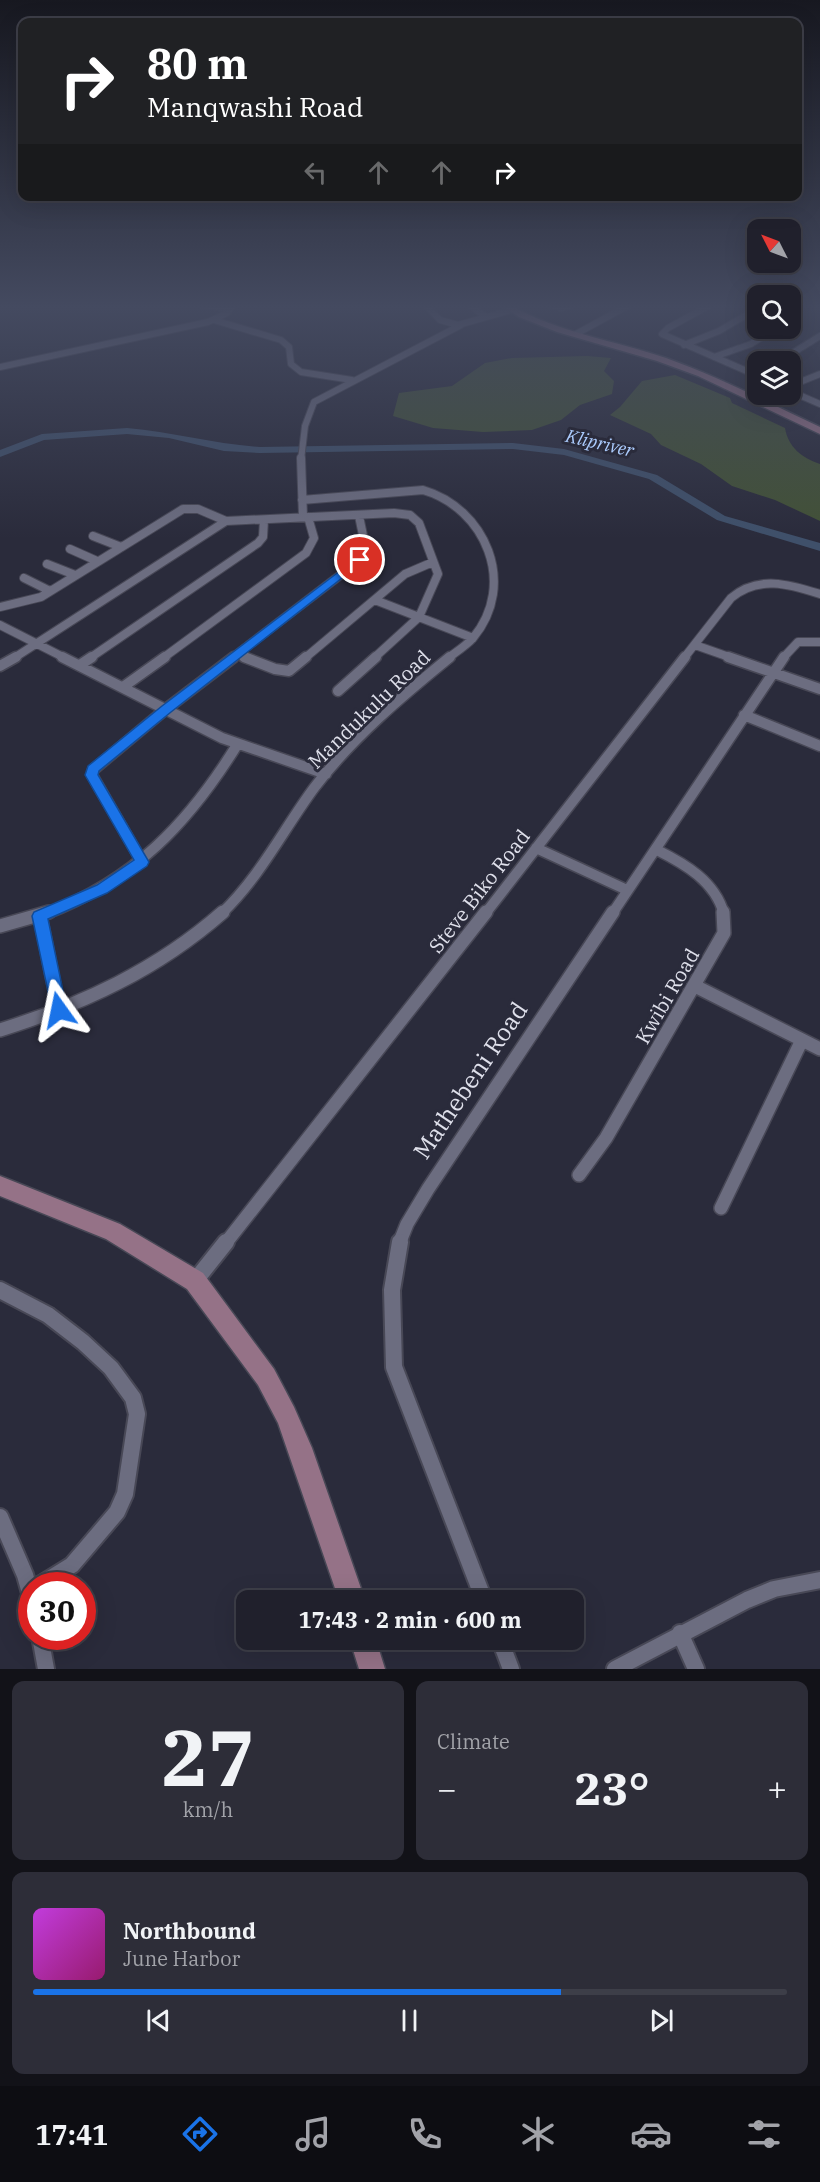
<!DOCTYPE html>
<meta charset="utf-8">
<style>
body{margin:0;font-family:"IBM Plex Serif",serif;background:#2d2d38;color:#f1f3f6;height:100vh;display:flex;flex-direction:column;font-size:22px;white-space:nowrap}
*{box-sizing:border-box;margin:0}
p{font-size:20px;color:#a2a3a9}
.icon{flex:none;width:33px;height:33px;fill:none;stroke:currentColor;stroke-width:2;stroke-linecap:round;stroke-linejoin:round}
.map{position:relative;height:1669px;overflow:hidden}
.details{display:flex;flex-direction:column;gap:12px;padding:12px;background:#121218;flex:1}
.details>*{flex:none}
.guide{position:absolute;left:18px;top:18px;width:784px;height:183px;border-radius:12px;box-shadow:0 6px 24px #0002,0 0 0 2px #3d3e48;background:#202124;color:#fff;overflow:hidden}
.needle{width:39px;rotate:312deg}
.buttons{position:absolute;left:747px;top:219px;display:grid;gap:12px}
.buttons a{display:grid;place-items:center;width:54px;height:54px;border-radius:12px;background:#20202c;box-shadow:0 6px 24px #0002,0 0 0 2px #3d3e48;font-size:30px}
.speed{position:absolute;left:18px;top:1572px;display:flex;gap:12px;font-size:30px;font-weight:700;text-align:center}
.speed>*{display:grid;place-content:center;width:78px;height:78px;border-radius:50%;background:#20202c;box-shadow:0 6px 24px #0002,0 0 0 2px #3d3e48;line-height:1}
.speed .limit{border:9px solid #d22;background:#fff;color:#111}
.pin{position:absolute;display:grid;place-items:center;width:51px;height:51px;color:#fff;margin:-26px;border:3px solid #fff;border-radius:50%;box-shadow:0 2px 6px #0007}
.me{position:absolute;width:66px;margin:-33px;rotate:348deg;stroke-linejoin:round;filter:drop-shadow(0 0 4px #0008)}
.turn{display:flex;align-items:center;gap:21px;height:126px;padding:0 30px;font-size:27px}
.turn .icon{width:78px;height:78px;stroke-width:2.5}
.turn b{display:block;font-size:42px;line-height:51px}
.lanes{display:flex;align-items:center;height:57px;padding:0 30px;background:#0003;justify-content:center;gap:30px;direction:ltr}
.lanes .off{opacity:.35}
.big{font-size:45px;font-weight:700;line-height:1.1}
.details .card{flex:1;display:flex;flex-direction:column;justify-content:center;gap:9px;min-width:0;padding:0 21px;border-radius:12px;background:#2d2d38}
.details .dial{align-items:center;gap:0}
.dial b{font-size:78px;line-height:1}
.song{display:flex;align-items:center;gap:18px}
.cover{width:72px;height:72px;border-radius:9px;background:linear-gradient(135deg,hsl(290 70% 55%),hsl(320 70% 35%))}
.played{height:6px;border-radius:3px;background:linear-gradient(90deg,#1a73e8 70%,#3d3e48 70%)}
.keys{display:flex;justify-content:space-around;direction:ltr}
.heat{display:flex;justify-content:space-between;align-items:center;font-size:33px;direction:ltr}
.details .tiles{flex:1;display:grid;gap:12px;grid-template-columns:1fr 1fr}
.card:last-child{grid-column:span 2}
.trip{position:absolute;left:236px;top:1590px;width:348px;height:60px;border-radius:12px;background:#20202c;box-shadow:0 6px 24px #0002,0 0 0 2px #3d3e48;font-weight:700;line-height:60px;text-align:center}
.tabs{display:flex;height:96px;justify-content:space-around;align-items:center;background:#0d0d12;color:#a2a3a9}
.tabs .icon{width:42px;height:42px}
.tabs .selected{color:#1a73e8}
.tabs b{font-size:27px;color:#f1f3f6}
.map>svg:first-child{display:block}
</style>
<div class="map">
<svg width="820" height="1669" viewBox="0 0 820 1669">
<rect width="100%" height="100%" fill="#2a2b3b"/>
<!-- green -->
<path fill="#425136" d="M587,356L611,358L604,371L614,381L612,394L580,405L561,420L532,430L483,432L433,428L393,416L399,393L452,386L485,363L512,358Z
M675,375L730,398L732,403L785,428C788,447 802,458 820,464V521L775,500L732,486L701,464L661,445L651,434L610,415L620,407L642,381Z"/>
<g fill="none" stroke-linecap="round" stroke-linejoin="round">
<!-- river -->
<path fill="#3f506a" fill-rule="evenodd" d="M127,428C172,432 215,444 260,447L513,443L564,449L657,475L725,516L820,543V551L717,520L649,479L564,455L513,449L260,453L224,451L169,438L127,434L44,440L0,457V450L42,434Z"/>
<defs>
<path id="street-far4" d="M203,305L230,309
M426,305L440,320L458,325L511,310
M469,305L485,316
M551,305L561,308L572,305
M710,305L668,328L662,334L758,376
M790,310L796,315L790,319
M214,320L281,340L289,347L291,364L301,372L352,380
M576,334L629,305
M684,345L719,331L758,308
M714,357L751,344L776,328
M778,362L820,336
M0,367L208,322L227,313L233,305
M790,386L820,374
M790,391L820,404
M753,400L767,394
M301,460L305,426L314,402L461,325"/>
<path id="street-far3" d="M301,458L303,517
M302,500L423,490C485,508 518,584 473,638C467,645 456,652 448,658
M93,536L121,547
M70,549L97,561
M47,564L75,575
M24,578L50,591
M375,600L473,638
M0,607L41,597L183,509H198L226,521
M0,625L65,658
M695,645L732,658
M238,654L248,658
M14,658L226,521L394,513L410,515L419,523L438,574L419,617L374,658
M90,658L258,543L263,537L264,520
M163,658L306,553L314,538L308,517
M232,658L360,560L365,545L359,516
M305,658L405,574L433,562
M684,658L731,598C758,575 789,584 820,594
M783,658L798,642H820"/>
<path id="street-far2" d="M62,657L222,738L326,774
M244,657L275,669L289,671L306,657
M728,657L820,689
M80,665L92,657
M0,666L16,657
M123,687L165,657
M338,691L376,657
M744,715L820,746
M536,848L627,890
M657,850C685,864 715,881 724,914
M142,862L92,775L93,770L166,709L234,657
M46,914C134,880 188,824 237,745
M221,914C260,877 283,830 314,788C352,738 402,696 450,657
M485,914L685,657
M612,914L784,657"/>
<path id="street-far1" d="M40,916L59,1010
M0,926L49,912
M695,986L820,1049
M0,1030C83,1004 157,970 223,912
M579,1175L606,1138L724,933L723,912
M721,1208L802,1040
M225,1244L486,912
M399,1244L407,1224L428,1189L613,912"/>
<path id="street" d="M400,1242L392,1290L394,1367L484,1600
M195,1281L226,1242
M0,1290L48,1315L83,1342L111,1368L133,1398L137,1414L125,1494L117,1512L72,1565L38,1586
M0,1517L25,1575L32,1600
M680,1633L696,1669
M40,1636L46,1669
M500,1640L511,1669
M615,1669L747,1600L774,1589L820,1580"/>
<path id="secondary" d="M501,305H510C559,333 613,340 666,358C719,377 769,403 820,427V434L698,376L657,361L557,332L519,317Z
M0,1176L120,1224L203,1273L274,1369L294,1407L312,1448L365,1600H339L278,1423L258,1385L187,1289L106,1239L0,1196Z
M350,1640H376L385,1669H359Z"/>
</defs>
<!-- street-far4 casing -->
<use href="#street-far4" stroke="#484856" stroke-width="8"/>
<!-- street-far3 casing -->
<use href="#street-far3" stroke="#484856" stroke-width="10"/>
<!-- street-far2 casing -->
<use href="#street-far2" stroke="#484856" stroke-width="13"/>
<!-- street-far1 casing -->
<use href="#street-far1" stroke="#484856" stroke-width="16"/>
<!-- street casing -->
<use href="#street" stroke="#484856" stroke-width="20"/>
<!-- secondary casing -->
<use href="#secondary" stroke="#484856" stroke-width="3"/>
<!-- street-far4 -->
<use href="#street-far4" stroke="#6c6d80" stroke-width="6"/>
<!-- street-far3 -->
<use href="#street-far3" stroke="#6c6d80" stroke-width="8"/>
<!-- street-far2 -->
<use href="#street-far2" stroke="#6c6d80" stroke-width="10"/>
<!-- street-far1 -->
<use href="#street-far1" stroke="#6c6d80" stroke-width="13"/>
<!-- street -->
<use href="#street" stroke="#6c6d80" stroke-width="16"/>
<!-- secondary -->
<use href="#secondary" fill="#957287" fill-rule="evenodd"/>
</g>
<!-- sky -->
<linearGradient id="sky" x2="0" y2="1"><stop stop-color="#171820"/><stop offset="0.57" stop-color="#444a60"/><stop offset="1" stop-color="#444a60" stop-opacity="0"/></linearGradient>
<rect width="820" height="539" fill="url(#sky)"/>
<!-- route -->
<path fill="#1a73e8" stroke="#114b97" stroke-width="1.5" d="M357,558L365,560L171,712L99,771L98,775L149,862L147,866L107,893L48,919L67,1010L65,1015L59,1017L53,1015L32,916L34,912L97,885L134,860L85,775L88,766L162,706Z"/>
<g text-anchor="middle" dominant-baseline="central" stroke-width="6" stroke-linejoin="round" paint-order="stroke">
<!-- far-water labels -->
<g font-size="18" font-style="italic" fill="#acccfe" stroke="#2a2b3b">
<text transform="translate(600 443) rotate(13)">Klipriver</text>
</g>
<!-- street labels -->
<g font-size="20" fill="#dfe0eb" stroke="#2a2b3b">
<text transform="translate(369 709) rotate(-44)">Mandukulu Road</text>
<text transform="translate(479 891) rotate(-52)">Steve Biko Road</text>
<text transform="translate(667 996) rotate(-60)">Kwibi Road</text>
</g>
<!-- near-street labels -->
<g font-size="24" fill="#dfe0eb" stroke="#2a2b3b">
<text transform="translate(470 1080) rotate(-56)">Mathebeni Road</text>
</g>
</g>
</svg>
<div class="buttons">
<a><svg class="needle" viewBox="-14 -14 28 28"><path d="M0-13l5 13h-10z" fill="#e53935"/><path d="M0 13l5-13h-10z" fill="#a2a3a9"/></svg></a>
<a><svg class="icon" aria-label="search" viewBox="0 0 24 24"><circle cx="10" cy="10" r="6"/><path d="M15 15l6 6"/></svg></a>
<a><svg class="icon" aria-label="layers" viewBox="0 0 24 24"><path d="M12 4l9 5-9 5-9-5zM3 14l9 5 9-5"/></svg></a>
</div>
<div class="speed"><div class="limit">30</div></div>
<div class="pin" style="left:360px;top:560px;background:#d93025"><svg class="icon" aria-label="arrive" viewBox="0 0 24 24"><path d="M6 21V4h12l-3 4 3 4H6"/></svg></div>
<svg class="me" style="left:59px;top:1010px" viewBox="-20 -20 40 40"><path d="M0-17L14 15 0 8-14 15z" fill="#1a73e8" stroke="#fff" stroke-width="4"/></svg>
<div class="trip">17:43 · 2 min · 600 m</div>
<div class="guide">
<div class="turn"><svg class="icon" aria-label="right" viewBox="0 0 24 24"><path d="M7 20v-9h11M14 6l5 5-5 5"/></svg><div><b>80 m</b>Manqwashi Road</div></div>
<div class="lanes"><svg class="icon off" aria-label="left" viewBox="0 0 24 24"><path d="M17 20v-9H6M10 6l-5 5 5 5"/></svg><svg class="icon off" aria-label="ahead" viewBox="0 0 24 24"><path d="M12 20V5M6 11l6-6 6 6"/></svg><svg class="icon off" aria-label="ahead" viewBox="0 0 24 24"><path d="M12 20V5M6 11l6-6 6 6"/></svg><svg class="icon" aria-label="right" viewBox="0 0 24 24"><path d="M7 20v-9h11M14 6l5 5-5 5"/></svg></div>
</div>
</div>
<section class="details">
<div class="tiles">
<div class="card dial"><b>27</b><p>km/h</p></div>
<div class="card"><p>Climate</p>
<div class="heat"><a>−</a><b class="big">23°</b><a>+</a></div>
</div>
<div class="card">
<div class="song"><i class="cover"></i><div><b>Northbound</b><p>June Harbor</p></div></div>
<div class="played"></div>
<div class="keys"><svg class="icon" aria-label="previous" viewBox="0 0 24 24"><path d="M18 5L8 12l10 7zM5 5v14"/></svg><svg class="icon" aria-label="pause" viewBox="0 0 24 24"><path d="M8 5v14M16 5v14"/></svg><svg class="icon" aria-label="next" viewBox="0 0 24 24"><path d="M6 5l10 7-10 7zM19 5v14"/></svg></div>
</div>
</div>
</section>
<nav class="tabs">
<b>17:41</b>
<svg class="icon selected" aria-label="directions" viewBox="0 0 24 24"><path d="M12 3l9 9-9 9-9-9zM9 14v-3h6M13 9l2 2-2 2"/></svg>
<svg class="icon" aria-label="music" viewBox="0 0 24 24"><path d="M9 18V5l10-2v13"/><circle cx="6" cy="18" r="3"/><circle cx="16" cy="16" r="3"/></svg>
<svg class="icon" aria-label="phone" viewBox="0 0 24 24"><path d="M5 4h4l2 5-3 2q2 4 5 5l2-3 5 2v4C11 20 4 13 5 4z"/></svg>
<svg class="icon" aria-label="climate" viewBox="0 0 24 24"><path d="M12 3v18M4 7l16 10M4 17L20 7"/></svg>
<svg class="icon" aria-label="car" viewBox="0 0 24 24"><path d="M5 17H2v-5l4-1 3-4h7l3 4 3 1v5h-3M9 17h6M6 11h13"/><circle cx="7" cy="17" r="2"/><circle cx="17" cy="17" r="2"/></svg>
<svg class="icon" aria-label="filters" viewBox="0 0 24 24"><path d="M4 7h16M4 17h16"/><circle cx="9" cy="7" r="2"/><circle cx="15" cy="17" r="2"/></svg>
</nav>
